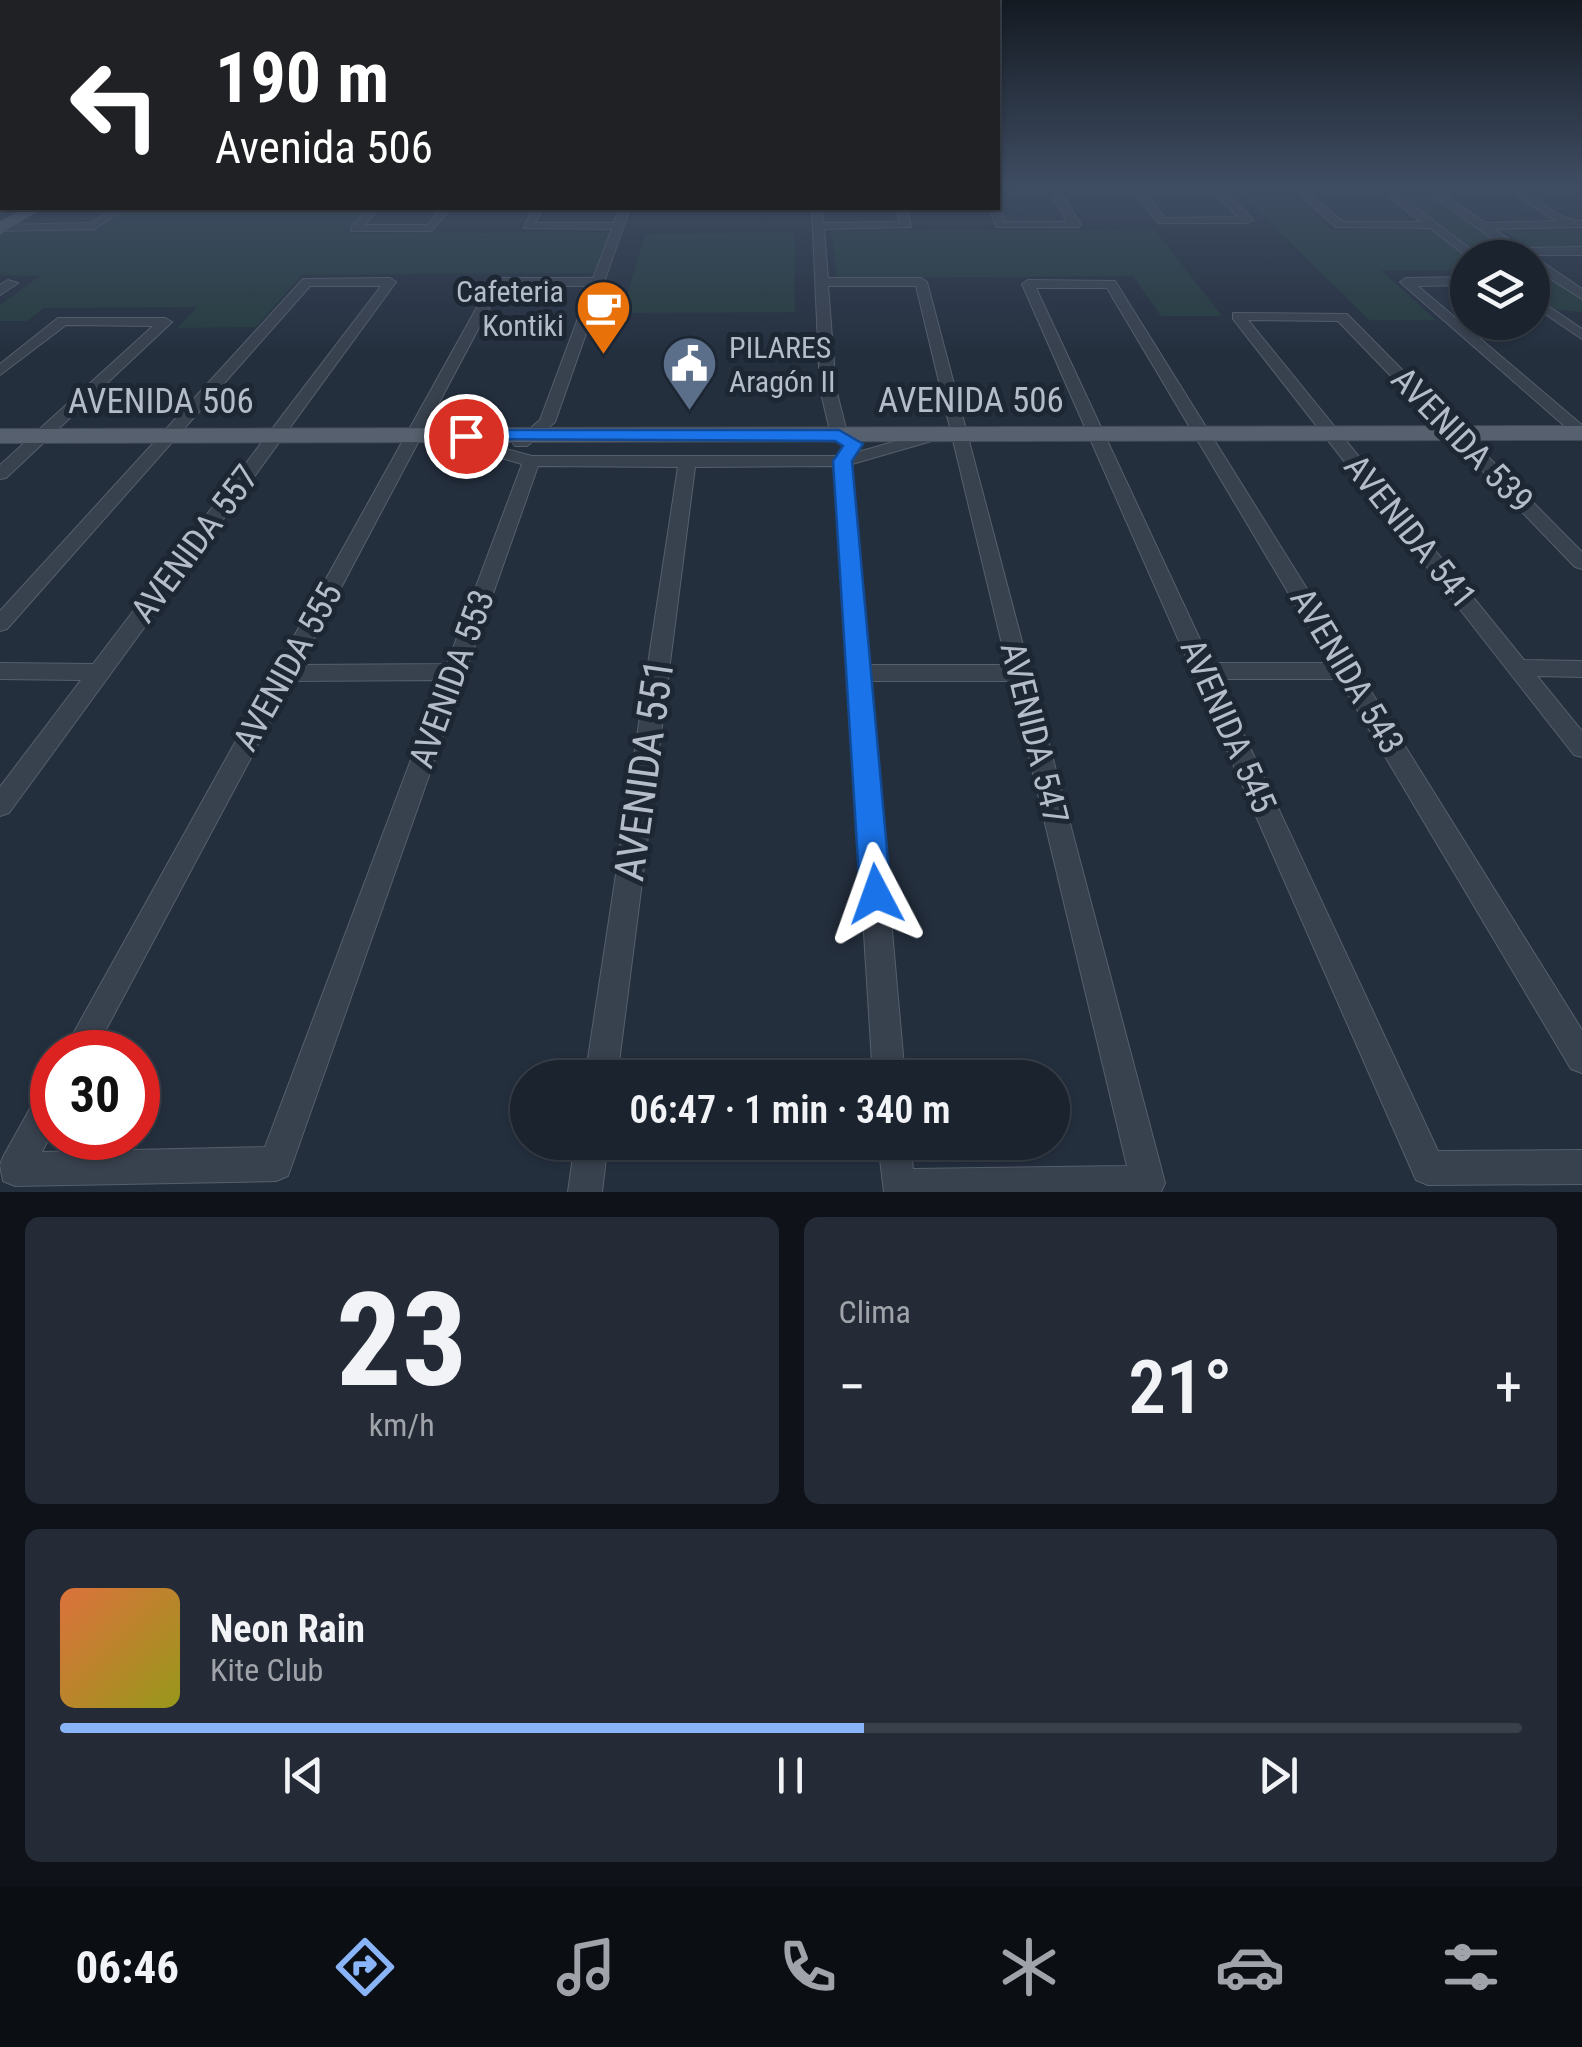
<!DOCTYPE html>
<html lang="es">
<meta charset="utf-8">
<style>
body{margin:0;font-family:"Roboto Condensed",sans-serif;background:#242b36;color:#f1f3f6;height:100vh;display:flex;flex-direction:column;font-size:38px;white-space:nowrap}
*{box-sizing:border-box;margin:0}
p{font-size:32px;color:#a0a4aa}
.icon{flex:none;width:55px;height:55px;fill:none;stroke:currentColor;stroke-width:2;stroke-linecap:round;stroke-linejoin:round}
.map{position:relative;height:1192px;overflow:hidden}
.details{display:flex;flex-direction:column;gap:25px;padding:25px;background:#0f1319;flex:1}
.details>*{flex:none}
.guide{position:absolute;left:0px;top:0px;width:1000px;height:210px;box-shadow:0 2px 8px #0004,0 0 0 2px #39404a;background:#202124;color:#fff;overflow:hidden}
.controls{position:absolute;left:1450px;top:240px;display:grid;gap:20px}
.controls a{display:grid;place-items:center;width:100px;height:100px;border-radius:50%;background:#1b232e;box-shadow:0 2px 8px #0004,0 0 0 2px #39404a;font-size:50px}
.speed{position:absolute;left:30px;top:1030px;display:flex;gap:20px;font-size:50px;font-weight:700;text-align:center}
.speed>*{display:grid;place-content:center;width:130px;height:130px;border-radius:50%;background:#1b232e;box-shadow:0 2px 8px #0004,0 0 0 2px #39404a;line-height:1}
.speed .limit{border:15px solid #d22;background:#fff;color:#111}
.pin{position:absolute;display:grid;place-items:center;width:85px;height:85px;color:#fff;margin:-42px;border:5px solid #fff;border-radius:50%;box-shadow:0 2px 10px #0007}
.me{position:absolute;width:110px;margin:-55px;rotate:356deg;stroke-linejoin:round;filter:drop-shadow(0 0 8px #0008)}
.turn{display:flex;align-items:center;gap:35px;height:210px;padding:0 50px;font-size:45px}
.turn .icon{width:130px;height:130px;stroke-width:2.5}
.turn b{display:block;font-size:70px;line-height:85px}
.big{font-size:75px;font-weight:600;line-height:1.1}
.details .card{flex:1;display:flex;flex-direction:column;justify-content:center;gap:15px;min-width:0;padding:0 35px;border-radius:15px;background:#242b36}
.details .dial{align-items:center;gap:0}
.dial b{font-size:130px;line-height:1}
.song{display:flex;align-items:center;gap:30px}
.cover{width:120px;height:120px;border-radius:15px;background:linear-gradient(135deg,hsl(20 70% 55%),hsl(60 70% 35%))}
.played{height:10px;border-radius:5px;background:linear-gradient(90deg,#8ab4f8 55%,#39404a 55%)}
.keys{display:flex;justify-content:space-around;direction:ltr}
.heat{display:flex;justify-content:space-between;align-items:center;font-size:55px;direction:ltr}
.details .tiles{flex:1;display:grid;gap:25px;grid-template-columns:1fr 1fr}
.card:last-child{grid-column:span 2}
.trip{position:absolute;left:510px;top:1060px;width:560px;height:100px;border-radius:50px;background:#1b232e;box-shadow:0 2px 8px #0004,0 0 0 2px #39404a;font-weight:600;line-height:100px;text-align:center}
.dock{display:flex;height:160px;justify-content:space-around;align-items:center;background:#0b0e12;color:#a0a4aa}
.dock .icon{width:70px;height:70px}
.dock .active{color:#8ab4f8}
.dock b{font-size:45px;color:#f1f3f6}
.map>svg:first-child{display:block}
</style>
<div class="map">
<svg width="1582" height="1192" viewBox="0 0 1582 1192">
<rect width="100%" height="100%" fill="#242f3e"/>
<!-- green -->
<path fill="#263c3f" d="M1234,187H1283L1331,230H1439L1477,257L1468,258L1467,270H1381L1436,320H1369Z
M1389,187H1422L1526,257H1485Z
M128,208H367L346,234L612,232L598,273L302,275L256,327L177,328L197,307L44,308L27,321H0V305L40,276L0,275V233L97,229Z
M1154,229L1222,316H1161L1133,276L837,278L831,231Z
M1582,230V247H1528L1503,231Z
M794,233L795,312L622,313L645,234Z
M1532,262L1582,297V312L1555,309L1533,292Z"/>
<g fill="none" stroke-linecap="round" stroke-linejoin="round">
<defs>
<path id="minor" d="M1048,187H1058L1081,225L1079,227H997L989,208L998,206L1005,222H1067Z
M1130,187H1141L1165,218L1238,217L1210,187H1221L1253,220L1247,223H1158Z
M1291,187H1302L1343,222H1421L1376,187H1388L1483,258H1469L1430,228L1336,227Z
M1421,187H1433L1485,223L1556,221L1502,187C1532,187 1552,221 1582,221V227L1494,229L1522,248L1582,247V255H1532L1582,289V299L1532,267V258H1519Z
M114,208H126L94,229L0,231L1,225L91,223Z
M369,208H379L364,225H428L441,208H451L431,231H351V227Z
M533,208H543L535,223H614L620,208H630L555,422L527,446H515L513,443L540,420L590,286H501L300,665L447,664L522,464L431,438V432L437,430L532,456H838L845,446L831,435L820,389L812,208H822L823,223L900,222L897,208H907L911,227L824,229L828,278H921L927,282L1165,1183L1161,1192H884L878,1142H910L913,1169L1127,1166L1011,681H870L905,1078H873L835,466L695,467L617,1078H585L678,467L538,466L288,1176L276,1181L15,1186L3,1181L0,1165L3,1157L41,1089L52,1084V1132L42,1152L265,1147L441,680L292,681L94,1052H63L491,282L497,278H593L612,229L524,228ZM828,286H916L1007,665H869L852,464L942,438L944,435L936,430L858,452L862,445L847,433L836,389Z
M1468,277V285L1418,286L1582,425V438L1576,436L1400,282L1406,278Z
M303,279L390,278L396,282L9,813L0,816V787L81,680L0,679V663L93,664L381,286H310L7,629L0,631V611Z
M8,280L18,283L0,295V285Z
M1028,280L1115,281L1582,1030V1073L1571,1069L1339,679H1218L1438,1151L1582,1150V1184L1428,1185L1416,1180L1022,284ZM1036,288H1107L1330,663H1211Z
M1532,295L1582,329V339L1532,305Z
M1233,313L1347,314L1582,552V569L1575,567L1338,321L1248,320L1524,660L1582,661V677L1537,676L1582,731V757L1574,755L1233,319Z
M58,318H165L172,322L6,478L0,479V465L153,326L66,325L0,375V364Z
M575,1142H608L602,1192H568Z"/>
<path id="major" d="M25,208H42L0,234V222Z
M1582,426V440L0,443V429Z"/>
</defs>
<!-- minor casing -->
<use href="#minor" stroke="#565f6c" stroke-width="2"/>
<!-- major casing -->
<use href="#major" stroke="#414a57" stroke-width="2"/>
<!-- minor -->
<use href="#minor" fill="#38414e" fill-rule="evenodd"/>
<!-- major -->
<use href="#major" fill="#56606e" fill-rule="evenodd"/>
</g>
<!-- sky -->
<linearGradient id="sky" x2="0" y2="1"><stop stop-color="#141a22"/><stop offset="0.53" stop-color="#3f4d63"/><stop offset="1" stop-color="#3f4d63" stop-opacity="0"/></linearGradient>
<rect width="1582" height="354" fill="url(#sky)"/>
<!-- route -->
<path fill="#1a73e8" stroke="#114b97" stroke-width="2.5" d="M466,430H839L863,444L852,461L891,894L886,903L876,907L865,903L860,894L833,461L843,446L835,441L460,439L457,436Z"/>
<!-- icons -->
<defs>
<symbol id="cafe-pin" viewBox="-11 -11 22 30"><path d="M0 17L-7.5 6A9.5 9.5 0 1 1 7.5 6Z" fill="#e8710a" stroke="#1d2633"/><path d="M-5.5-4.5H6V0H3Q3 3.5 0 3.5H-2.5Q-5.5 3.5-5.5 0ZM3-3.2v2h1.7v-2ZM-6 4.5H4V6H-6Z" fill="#fff"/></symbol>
<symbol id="civic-pin" viewBox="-11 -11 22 30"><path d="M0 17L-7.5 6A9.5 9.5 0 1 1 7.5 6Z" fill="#5c6f8a" stroke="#1d2633"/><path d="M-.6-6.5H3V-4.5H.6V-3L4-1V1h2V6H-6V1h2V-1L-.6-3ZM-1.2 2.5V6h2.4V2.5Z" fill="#fff"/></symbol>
</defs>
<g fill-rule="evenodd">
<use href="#cafe-pin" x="572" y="276" width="63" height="86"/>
<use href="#civic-pin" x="658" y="332" width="63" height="86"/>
</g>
<g text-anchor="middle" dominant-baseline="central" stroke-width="10" stroke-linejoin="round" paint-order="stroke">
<!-- far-poi labels -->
<g font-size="30" fill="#b4bcc9" stroke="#1d2633" text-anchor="end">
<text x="564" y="291">Cafeteria<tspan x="564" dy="34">Kontiki</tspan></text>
<text x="729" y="347" text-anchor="start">PILARES<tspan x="729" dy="34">Aragón II</tspan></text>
</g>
<!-- street labels -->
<g font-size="35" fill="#b4bcc9" stroke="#1d2633">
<text x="971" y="400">AVENIDA 506</text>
<text x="161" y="401">AVENIDA 506</text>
<text transform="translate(1462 440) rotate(46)">AVENIDA 539</text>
<text transform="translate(1410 532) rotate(51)">AVENIDA 541</text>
<text transform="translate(195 544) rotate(-53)">AVENIDA 557</text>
<text transform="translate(288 667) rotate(-61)">AVENIDA 555</text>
<text transform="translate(1347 671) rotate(59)">AVENIDA 543</text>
<text transform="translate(452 679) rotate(-70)">AVENIDA 553</text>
<text transform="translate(1228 726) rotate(66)">AVENIDA 545</text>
<text transform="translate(1034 733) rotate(76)">AVENIDA 547</text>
</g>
<!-- near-street labels -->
<g font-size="42" fill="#b4bcc9" stroke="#1d2633">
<text transform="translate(644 770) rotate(-82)">AVENIDA 551</text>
</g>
</g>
</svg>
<div class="controls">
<a><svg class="icon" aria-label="layers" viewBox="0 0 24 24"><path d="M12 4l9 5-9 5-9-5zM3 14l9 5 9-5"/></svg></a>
</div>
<div class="speed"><div class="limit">30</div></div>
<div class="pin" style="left:466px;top:436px;background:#d93025"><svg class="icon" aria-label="arrive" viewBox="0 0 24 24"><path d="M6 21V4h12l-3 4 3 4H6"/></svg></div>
<svg class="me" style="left:876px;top:894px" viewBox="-20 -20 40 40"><path d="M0-17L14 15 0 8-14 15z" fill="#1a73e8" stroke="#fff" stroke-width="4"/></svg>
<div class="trip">06:47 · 1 min · 340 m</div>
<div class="guide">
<div class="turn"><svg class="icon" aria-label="left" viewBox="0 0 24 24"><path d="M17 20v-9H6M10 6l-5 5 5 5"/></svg><div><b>190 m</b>Avenida 506</div></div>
</div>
</div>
<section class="details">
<div class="tiles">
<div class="card dial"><b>23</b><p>km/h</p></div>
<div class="card"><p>Clima</p>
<div class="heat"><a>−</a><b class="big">21°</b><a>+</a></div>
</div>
<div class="card">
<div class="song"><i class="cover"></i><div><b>Neon Rain</b><p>Kite Club</p></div></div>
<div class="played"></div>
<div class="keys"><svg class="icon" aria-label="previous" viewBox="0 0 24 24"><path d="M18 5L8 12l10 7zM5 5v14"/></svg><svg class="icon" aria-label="pause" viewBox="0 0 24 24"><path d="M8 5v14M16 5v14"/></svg><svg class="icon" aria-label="next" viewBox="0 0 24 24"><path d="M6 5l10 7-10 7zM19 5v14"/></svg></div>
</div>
</div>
</section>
<nav class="dock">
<b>06:46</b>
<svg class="icon active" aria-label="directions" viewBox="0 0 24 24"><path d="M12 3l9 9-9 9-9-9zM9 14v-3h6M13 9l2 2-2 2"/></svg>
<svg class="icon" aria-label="music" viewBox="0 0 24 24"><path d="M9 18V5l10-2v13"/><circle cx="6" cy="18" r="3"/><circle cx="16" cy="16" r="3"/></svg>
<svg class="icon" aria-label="phone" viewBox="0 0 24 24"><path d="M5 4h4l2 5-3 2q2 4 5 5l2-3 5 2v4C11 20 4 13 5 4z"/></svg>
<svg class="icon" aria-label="climate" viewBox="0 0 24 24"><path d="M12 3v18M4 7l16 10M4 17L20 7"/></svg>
<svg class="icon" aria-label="car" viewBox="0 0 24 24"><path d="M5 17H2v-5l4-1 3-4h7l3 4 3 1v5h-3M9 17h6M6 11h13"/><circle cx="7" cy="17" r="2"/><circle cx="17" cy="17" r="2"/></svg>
<svg class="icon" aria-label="filters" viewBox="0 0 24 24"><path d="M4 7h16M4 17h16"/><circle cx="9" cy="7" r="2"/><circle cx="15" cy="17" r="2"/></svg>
</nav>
